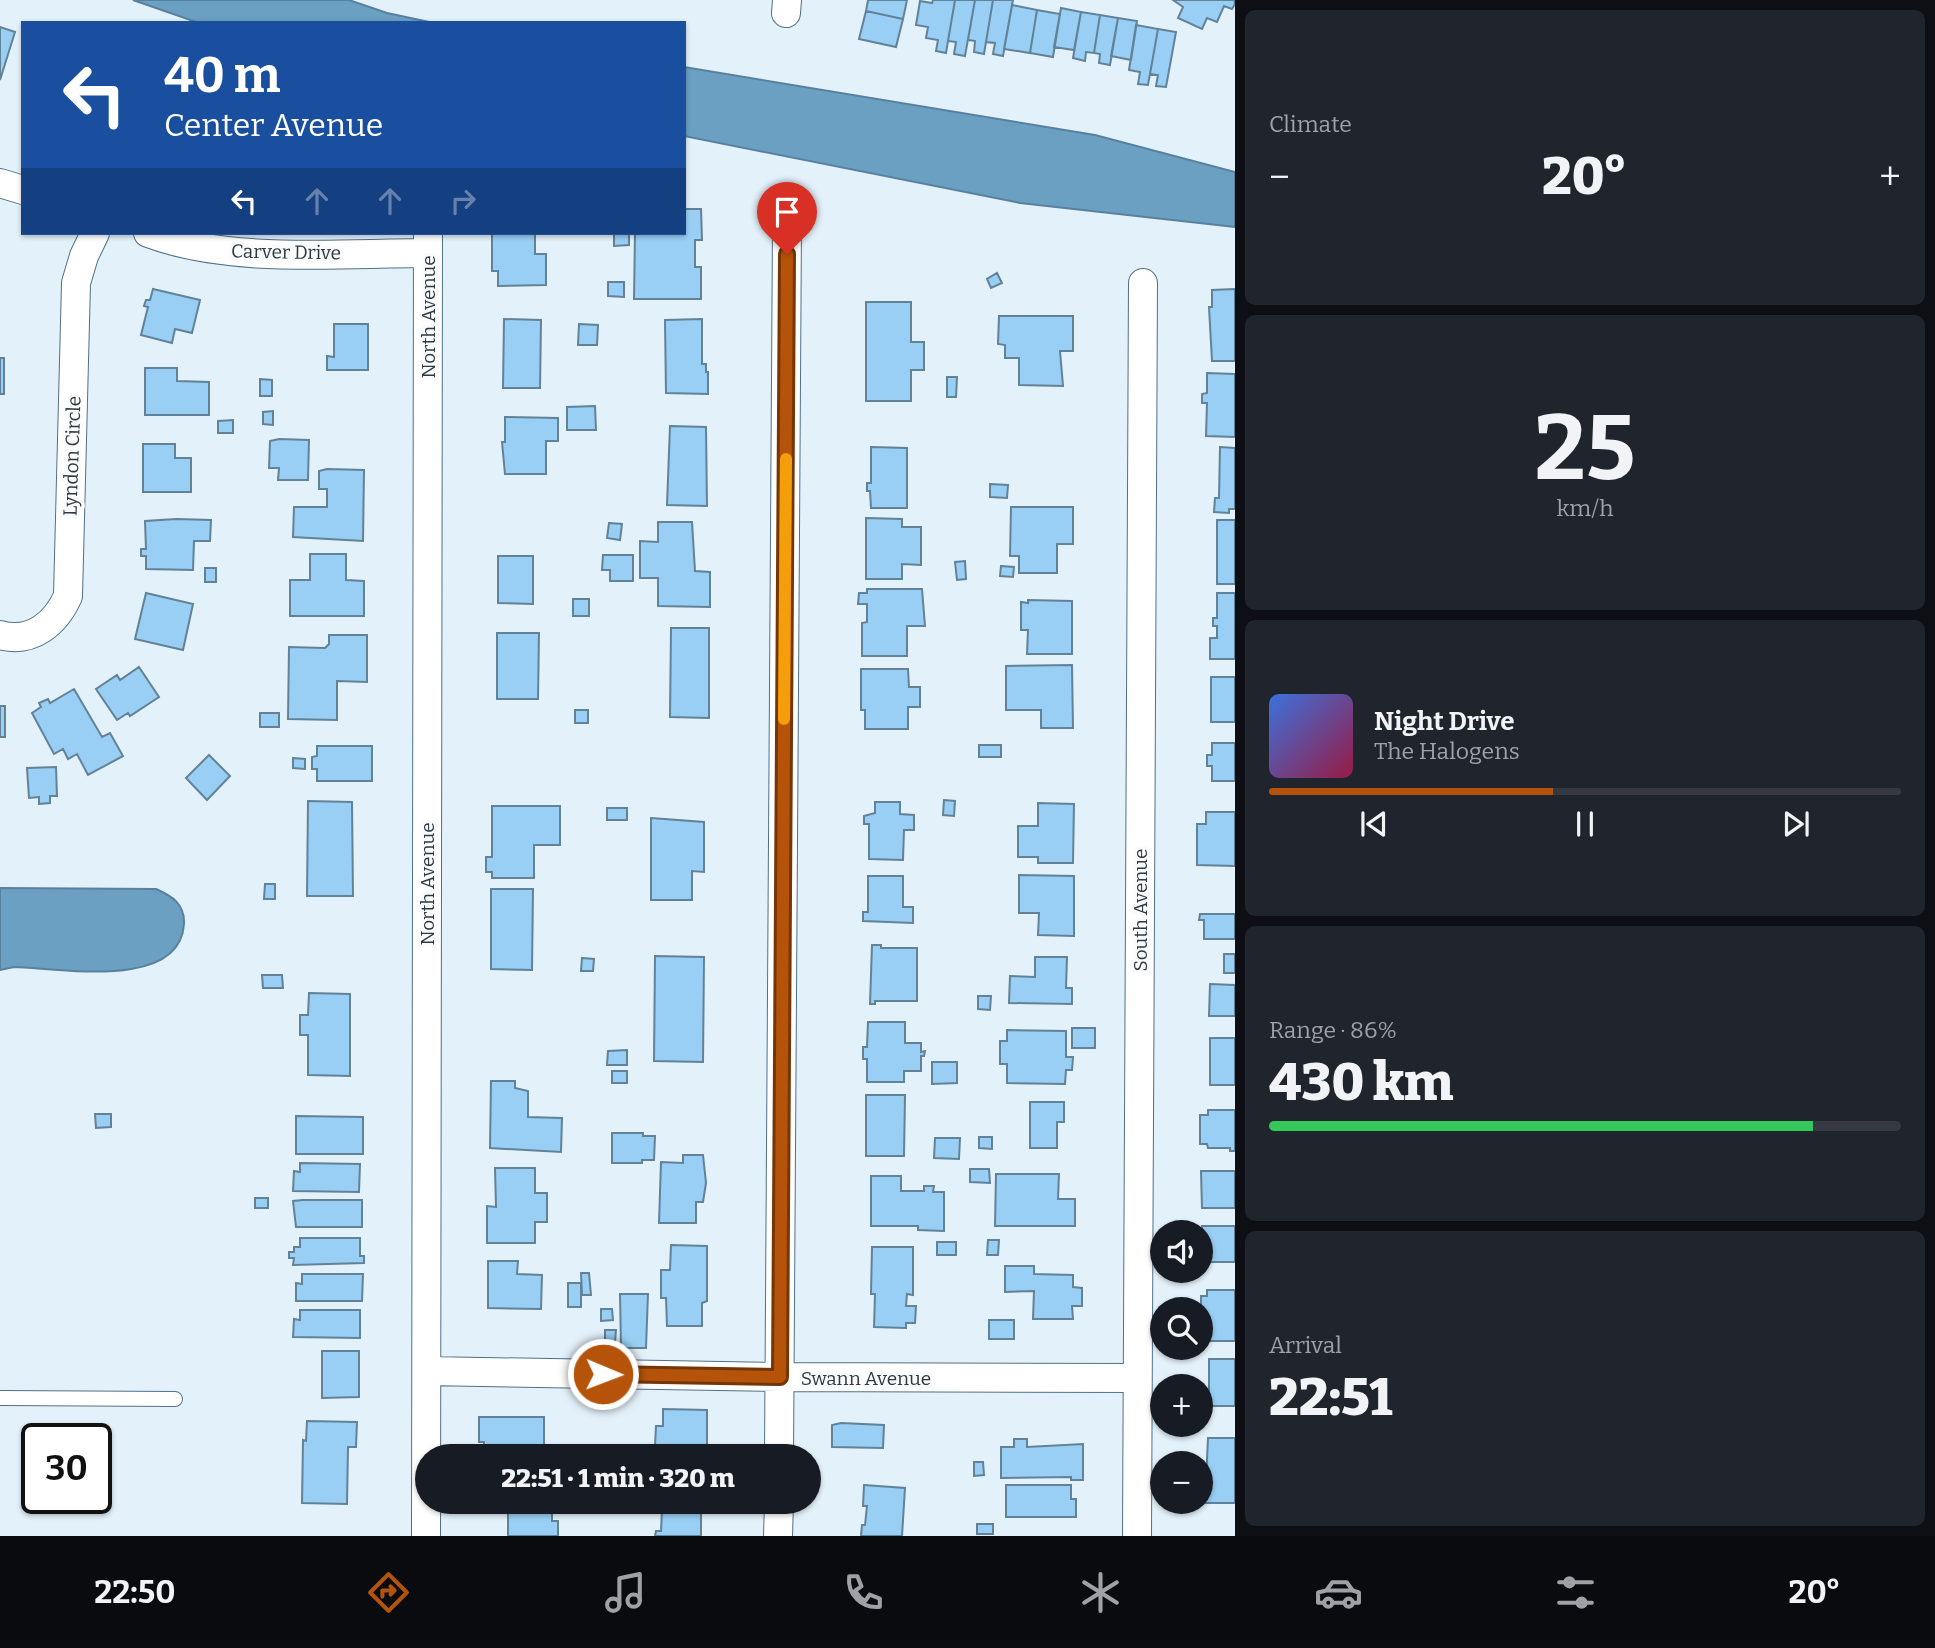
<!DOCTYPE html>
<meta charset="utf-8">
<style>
body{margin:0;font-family:Bitter,serif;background:#20242c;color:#f1f3f6;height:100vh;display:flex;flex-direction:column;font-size:26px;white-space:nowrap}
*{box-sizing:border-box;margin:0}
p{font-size:23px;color:#9ea1a6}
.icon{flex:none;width:38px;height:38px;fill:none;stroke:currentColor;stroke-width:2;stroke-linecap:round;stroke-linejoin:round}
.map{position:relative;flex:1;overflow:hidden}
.panel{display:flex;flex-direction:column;gap:10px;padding:10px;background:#0d0f14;width:700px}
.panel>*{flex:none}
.guide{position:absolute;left:21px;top:21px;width:665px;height:214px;border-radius:0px;box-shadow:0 2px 5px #0004;background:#1a4fa0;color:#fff;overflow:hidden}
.buttons{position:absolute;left:1150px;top:1220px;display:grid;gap:14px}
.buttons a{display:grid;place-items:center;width:63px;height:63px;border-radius:50%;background:#171b24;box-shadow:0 2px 5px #0004;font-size:35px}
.speed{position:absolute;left:21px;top:1423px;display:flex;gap:14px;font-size:35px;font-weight:700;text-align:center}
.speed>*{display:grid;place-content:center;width:91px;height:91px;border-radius:50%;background:#171b24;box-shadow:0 2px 5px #0004;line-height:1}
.speed .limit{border:4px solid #111;border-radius:10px;background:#fff;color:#111}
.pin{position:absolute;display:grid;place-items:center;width:60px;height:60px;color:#fff;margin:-72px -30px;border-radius:50% 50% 50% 0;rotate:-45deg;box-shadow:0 0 7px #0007}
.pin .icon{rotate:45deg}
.me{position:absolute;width:77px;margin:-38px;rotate:91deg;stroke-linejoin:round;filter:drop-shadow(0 0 5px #0008)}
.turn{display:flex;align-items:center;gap:24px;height:147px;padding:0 28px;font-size:32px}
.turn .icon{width:91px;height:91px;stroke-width:2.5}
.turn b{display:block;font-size:49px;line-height:60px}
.lanes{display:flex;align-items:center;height:66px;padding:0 28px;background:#0003;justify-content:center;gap:35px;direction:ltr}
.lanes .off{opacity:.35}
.big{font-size:52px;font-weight:800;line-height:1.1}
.panel .tile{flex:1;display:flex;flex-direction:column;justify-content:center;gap:10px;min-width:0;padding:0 24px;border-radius:10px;background:#20242c}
.panel .dial{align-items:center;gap:0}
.dial b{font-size:91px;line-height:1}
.song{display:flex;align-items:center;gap:21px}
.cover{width:84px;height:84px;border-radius:10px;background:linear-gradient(135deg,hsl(220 70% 55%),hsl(340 70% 35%))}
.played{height:7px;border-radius:4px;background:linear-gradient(90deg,#b45309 45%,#363941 45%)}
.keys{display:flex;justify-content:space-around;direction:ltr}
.heat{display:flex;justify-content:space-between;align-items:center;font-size:38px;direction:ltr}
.charge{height:10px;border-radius:5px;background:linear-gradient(90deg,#34c759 86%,#363941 0)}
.trip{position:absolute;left:415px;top:1444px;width:406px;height:70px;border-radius:35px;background:#171b24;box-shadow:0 2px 5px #0004;font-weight:800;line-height:70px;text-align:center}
.dock{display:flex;height:112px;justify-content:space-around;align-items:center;background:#090b0e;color:#9ea1a6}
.dock .icon{width:49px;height:49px}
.dock .active{color:#b45309}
.dock b{font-size:32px;color:#f1f3f6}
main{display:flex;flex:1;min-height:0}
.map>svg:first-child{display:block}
</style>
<main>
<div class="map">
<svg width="1235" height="1536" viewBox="0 0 1235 1536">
<rect width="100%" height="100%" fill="#e3f1fa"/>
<!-- water -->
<path fill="#6ba0c3" stroke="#58819d" stroke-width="2" d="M133,0H349L387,13L434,23H199Z
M684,67L1095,135L1235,172V227L1020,203L684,136Z
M0,888L156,889C172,896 185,904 184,924C180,991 58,968 14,967L0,970Z"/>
<!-- building -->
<path fill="#99cff4" stroke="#628298" stroke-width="2" d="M868,0H907L903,19L866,11Z
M933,0H955L946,53L936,51L938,40L926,38L928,27L916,25L920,1L932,3Z
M955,0H975L965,56L954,54L956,42L948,41Z
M975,0H993L984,54L974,52L975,41L968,40Z
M993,0H1013L1003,56L993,54L995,43L986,42Z
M1173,0H1234L1235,4L1232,9L1224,6L1217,22L1207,18L1202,29L1178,18L1183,7Z
M1012,5L1037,10L1030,53L1004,49Z
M1061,8L1081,12L1074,50L1054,47Z
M1037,10L1060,14L1053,57L1030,53Z
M866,11L903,19L896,47L859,39Z
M1081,12L1100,15L1094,53L1086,52L1085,61L1073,58Z
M1100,15L1118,18L1110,65L1099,63L1100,54L1094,53Z
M1118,18L1137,21L1131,60L1111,56Z
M1136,25L1158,29L1148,85L1138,84L1140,72L1129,70Z
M0,27L15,32L0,80Z
M1158,29L1176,32L1166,87L1156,86L1158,75L1150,74Z
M684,209H701L702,240H695V267H701V299H634L635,233H684Z
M492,233H535V254H546V285L498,286V271H492Z
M614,233H629V245L614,246Z
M997,273L1002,283L991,288L987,279Z
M608,282H624V297L608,296Z
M153,289L200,300L192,333L175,329L172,343L141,335L148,307L144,306L146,300H150Z
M1235,289V361H1212L1209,307H1212V290Z
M866,302H911V342H924V370H911V401H866Z
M999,316H1073V351H1060L1063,386L1019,385V358H1005V345L998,344Z
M504,319L541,320L540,388H503Z
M702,319V364H706V372H708V394L666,393L665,320Z
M334,324H368V370H327V356L334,357Z
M579,324L598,325L597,345H578Z
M0,358H4V394H0Z
M145,368H177V381L209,382V415H145Z
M1207,373L1235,374V437L1206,436L1207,403H1202V394L1207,393Z
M947,377H957L956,397H947Z
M260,379L272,380V396H260Z
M595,406L596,430H567V407Z
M273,411V425L263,424V412Z
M505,417L558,418V441H546V474H505L502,442H505Z
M233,420V433H218V421Z
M670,426L706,427L707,506L667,505Z
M279,439L309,440L308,480H278L279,468H269L270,441Z
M143,444H175V458H191V492H143Z
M871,447L907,448V508H871L870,491H867V483H871Z
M1220,447L1235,448V509H1229V513L1214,512L1215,498H1219Z
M327,469L364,470L363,541L293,537L294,507H327V489H319V471Z
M990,484L1008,485L1007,498L990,497Z
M1011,507H1073V544H1057V573H1019V556H1010Z
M866,518L902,519V527H921V565L902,564V579H866Z
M176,519L211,520L210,541H194L193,570L146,569V556H141V549H146L145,521Z
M1217,520H1235V584H1217Z
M658,522H692L695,571L710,572V607L658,606V578H640V541L658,542Z
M609,523L622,524L620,540L607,538Z
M310,554H346V580L364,581V616H290V580H310Z
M603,555H633V581H610V570H602Z
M498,556H533V604L498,603Z
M965,561L966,579L957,580L955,562Z
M1001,566L1014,567L1013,577L1000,576Z
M205,568H216V582H205Z
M867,589H922L925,626H907V656H862V623L867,622V604H858L859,593H867Z
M146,593L193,604L183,650L135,639Z
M1217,593H1235V659H1210V638H1217V626H1213V618H1217Z
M573,599H589V616H573Z
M1028,600L1072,601V654H1027L1028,630H1021V602L1028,603Z
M671,628H709V718L670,717Z
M497,633H539L538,699H497Z
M329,635H367V682L337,681V720L288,719L289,647L325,648L329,644Z
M1072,665L1073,728H1041V710H1006V666Z
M139,667L159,697L130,716L128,713L117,720L96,689L117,675L120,680Z
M861,669H908L909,687H920V707H908V729H865V710H861Z
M1211,677H1235V722H1211Z
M74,689L102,737L110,733L123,756L88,775L77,754L68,759L63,749L54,754L32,713L41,707L39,703L48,699L50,703Z
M0,706H5V737H0Z
M575,710H588V723H575Z
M260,713H279V727H260Z
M1212,743H1235V781H1212V766H1207V755H1212Z
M979,745H1001V757H979Z
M317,746H372V781H317V769H312V757L317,756Z
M209,755L230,776L207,800L186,778Z
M293,758L305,759V769L293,768Z
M56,767L57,796H50V803L39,804V797L29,798L27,768Z
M944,800L955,801L954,816L943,815Z
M308,801L352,802L353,896H307Z
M875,802H900V814L914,815V830H904L903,860L869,859V824H864V816L875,813Z
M1038,803L1074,804L1073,863H1038V857H1018V826H1038Z
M492,806H560V845H534V878H492V872H486V857H492Z
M607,808H627V820H607Z
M1206,812H1235V866L1197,865V824H1206Z
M651,818L704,822V872L692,871V900H651Z
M1019,875L1074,876V936L1038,935L1039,913H1019Z
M868,876H903V907H913V923L863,921V912H868Z
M265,884H275V899H264Z
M491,889H533L532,970L491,969Z
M1200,914H1235V939H1204V920H1199Z
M872,945H881V948H917V1001H875V1004H870Z
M1224,954H1235V973H1224Z
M655,956L704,957L703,1062L654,1061Z
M1035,957H1067L1066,988H1072V1004L1009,1003L1010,976L1035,977Z
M582,958L594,959L593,971H581Z
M262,975H282L283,988H263Z
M1210,984L1235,985V1016H1209Z
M309,993L350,994V1076L308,1075V1035H300V1015H308Z
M978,996H991L990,1010L978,1009Z
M868,1022H905V1043H921V1052L925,1051L924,1056H921V1071H904V1082H867V1059H863V1047H867Z
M1072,1028H1095V1048H1072Z
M1007,1030L1066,1031V1057H1073L1072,1070H1066L1065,1084L1007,1083V1064H1000V1041H1007Z
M1210,1038H1235V1085H1210Z
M627,1050V1065H607L608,1051Z
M932,1062H957V1083L932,1084Z
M612,1071H627V1083H612Z
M491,1081H515V1088L528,1091V1117L562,1118L561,1152L490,1148Z
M866,1095H905L904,1156H866Z
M1030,1102H1064V1122H1057V1148H1030Z
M1208,1110H1235V1151H1230V1148H1208L1207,1144H1200V1115H1208Z
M95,1114H111V1127L96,1128Z
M296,1116L363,1117V1154H296Z
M612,1133H643V1136H655L654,1160H642V1163H612Z
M979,1137H992V1149L979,1148Z
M935,1138H960L959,1159L934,1158Z
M683,1155H703L706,1183L703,1202H696V1223H659L661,1162L683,1163Z
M300,1163L360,1164L359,1192L293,1191L294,1171L300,1172Z
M495,1168H535V1193H547V1222H535V1243H487V1206L496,1207Z
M970,1169H989L990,1183L970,1182Z
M1201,1171H1235V1208H1202Z
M996,1174H1059L1058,1199H1075V1226H995Z
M871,1176H901V1191H924V1186H934L933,1192H944V1231L918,1230V1226H871Z
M255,1198H268V1208H255Z
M303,1200H362V1227H296L293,1201Z
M1202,1226H1235V1262H1202Z
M300,1238H360V1256H364V1263L293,1265L294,1258H289V1252H294V1247H300Z
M988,1240H999L998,1255H987Z
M937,1242H956V1255H937Z
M671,1245L707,1246V1301L702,1303V1326H667L666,1298H661V1270H670Z
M872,1247H913V1295L907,1294L906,1306H916L915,1323H906V1328L874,1327L875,1294H871Z
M488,1261H518L517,1274L542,1275L541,1309L488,1308Z
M1005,1266H1034V1274L1073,1275V1287L1082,1288V1306H1072L1073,1319H1033L1034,1291L1005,1292Z
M581,1273H589L591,1295H582Z
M302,1274H363L362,1301H296V1283L302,1284Z
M568,1283H581V1307H568Z
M1207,1290H1235V1341H1207V1321H1201V1296H1207Z
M620,1294H648L646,1348H621Z
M601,1309H612L613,1320L601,1321Z
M300,1310H360V1338L293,1337L294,1319L300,1320Z
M989,1320H1014V1339H989Z
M605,1330H616L615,1342H605Z
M322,1351H359V1397L322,1398Z
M1209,1359H1235V1406H1209Z
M663,1409L707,1410V1453L703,1456H662L663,1446H655L656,1426H663Z
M479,1417H544V1452H520V1456H484V1442H479Z
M307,1421L357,1422L356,1447H348L347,1504L302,1503L303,1440L306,1441Z
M841,1423L884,1425L883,1448L832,1447V1425Z
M1208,1438H1235V1503H1205Z
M1014,1439H1027V1447L1083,1444V1480H1071V1477L1001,1478V1447H1014Z
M974,1462H983L984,1475L974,1476Z
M864,1485L905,1488L902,1536H861L862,1525H865L867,1506H863Z
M1006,1485H1071V1499H1076V1517H1006Z
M508,1502H552V1521H558V1536H508Z
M679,1502H701V1536H655L656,1531H661L662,1508L679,1509Z
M977,1524H993V1534H977Z"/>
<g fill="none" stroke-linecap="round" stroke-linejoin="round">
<defs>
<path id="service" d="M0,1398L175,1399"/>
<path id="minor" d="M786,13L787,0
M0,183L23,190
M148,233C231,264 339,253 428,253
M0,635C32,644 56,623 68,596L76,283L84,256L95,233
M427,1371L780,1377L1137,1378
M779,1456L787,226
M426,1536L428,233
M778,1536L779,1502
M1137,1536L1143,283"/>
</defs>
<!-- service casing -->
<use href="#service" stroke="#517085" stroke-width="16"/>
<!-- minor casing -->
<use href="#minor" stroke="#517085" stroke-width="30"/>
<!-- service -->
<use href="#service" stroke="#fff" stroke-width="14"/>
<!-- minor -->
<use href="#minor" stroke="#fff" stroke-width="28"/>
</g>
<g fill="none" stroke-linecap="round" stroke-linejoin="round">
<defs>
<path id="route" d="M603,1374L780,1377L787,254"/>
</defs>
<!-- route casing -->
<use href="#route" stroke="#753606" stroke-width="18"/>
<!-- route -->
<use href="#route" stroke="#b45309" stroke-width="12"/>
<!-- slow -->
<path stroke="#f59e0b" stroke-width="12" d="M784,719L786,459"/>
</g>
<g text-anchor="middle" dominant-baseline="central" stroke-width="7" stroke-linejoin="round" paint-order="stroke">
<!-- street labels -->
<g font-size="19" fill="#2b3943" stroke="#fbfbfb">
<text transform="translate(286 252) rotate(1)">Carver Drive</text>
<text transform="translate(428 317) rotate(-90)">North Avenue</text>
<text transform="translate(72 456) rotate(-88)">Lyndon Circle</text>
<text transform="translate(427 884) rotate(-90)">North Avenue</text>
<text transform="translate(1140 910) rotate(-90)">South Avenue</text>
<text x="866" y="1378">Swann Avenue</text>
</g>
</g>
</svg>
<div class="buttons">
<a><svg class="icon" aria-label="sound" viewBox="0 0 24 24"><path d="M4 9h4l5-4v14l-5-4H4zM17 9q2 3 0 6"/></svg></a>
<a><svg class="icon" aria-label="search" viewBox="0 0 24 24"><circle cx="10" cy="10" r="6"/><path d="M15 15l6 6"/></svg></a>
<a>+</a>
<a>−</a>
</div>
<div class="speed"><div class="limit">30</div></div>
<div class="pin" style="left:787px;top:254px;background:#d93025"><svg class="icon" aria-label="arrive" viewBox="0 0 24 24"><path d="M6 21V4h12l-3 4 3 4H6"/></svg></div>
<svg class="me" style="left:603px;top:1374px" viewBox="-20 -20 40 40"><circle r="17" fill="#b45309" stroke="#fff" stroke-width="3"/><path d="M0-11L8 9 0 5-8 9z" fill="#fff"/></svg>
<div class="trip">22:51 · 1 min · 320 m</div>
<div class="guide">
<div class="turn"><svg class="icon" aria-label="left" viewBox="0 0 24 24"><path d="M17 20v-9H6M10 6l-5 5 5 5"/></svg><div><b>40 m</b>Center Avenue</div></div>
<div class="lanes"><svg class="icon" aria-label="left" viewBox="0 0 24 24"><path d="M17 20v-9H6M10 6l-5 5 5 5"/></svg><svg class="icon off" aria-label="ahead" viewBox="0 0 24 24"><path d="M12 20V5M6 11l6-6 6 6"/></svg><svg class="icon off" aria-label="ahead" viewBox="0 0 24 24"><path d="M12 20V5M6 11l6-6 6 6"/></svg><svg class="icon off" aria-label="right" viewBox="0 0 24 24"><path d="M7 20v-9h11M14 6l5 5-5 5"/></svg></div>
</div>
</div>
<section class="panel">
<div class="tile"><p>Climate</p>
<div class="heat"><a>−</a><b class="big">20°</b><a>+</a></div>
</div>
<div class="tile dial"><b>25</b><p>km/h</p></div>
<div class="tile">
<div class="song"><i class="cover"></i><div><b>Night Drive</b><p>The Halogens</p></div></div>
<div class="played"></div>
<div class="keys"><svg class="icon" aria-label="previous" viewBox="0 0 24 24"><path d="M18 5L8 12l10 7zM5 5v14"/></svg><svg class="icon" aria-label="pause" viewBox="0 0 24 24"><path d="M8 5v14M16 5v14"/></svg><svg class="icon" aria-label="next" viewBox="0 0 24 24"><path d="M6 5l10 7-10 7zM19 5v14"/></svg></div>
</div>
<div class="tile"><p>Range · 86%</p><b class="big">430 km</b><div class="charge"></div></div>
<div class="tile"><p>Arrival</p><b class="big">22:51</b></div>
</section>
</main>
<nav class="dock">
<b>22:50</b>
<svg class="icon active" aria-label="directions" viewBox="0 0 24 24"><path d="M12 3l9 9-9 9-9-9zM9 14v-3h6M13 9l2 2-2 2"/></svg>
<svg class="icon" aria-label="music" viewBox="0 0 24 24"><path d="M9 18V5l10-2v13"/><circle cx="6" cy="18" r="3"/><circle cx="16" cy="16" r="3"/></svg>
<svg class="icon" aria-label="phone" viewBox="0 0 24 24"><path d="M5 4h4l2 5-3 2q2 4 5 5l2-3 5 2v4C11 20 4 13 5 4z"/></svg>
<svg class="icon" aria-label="climate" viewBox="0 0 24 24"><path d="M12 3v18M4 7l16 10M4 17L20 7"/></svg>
<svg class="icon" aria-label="car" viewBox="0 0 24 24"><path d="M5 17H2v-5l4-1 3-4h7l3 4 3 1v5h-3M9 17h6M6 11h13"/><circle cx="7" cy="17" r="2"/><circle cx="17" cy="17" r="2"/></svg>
<svg class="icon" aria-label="filters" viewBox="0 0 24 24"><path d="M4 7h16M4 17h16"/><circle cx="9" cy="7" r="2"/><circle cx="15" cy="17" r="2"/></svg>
<b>20°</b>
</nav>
